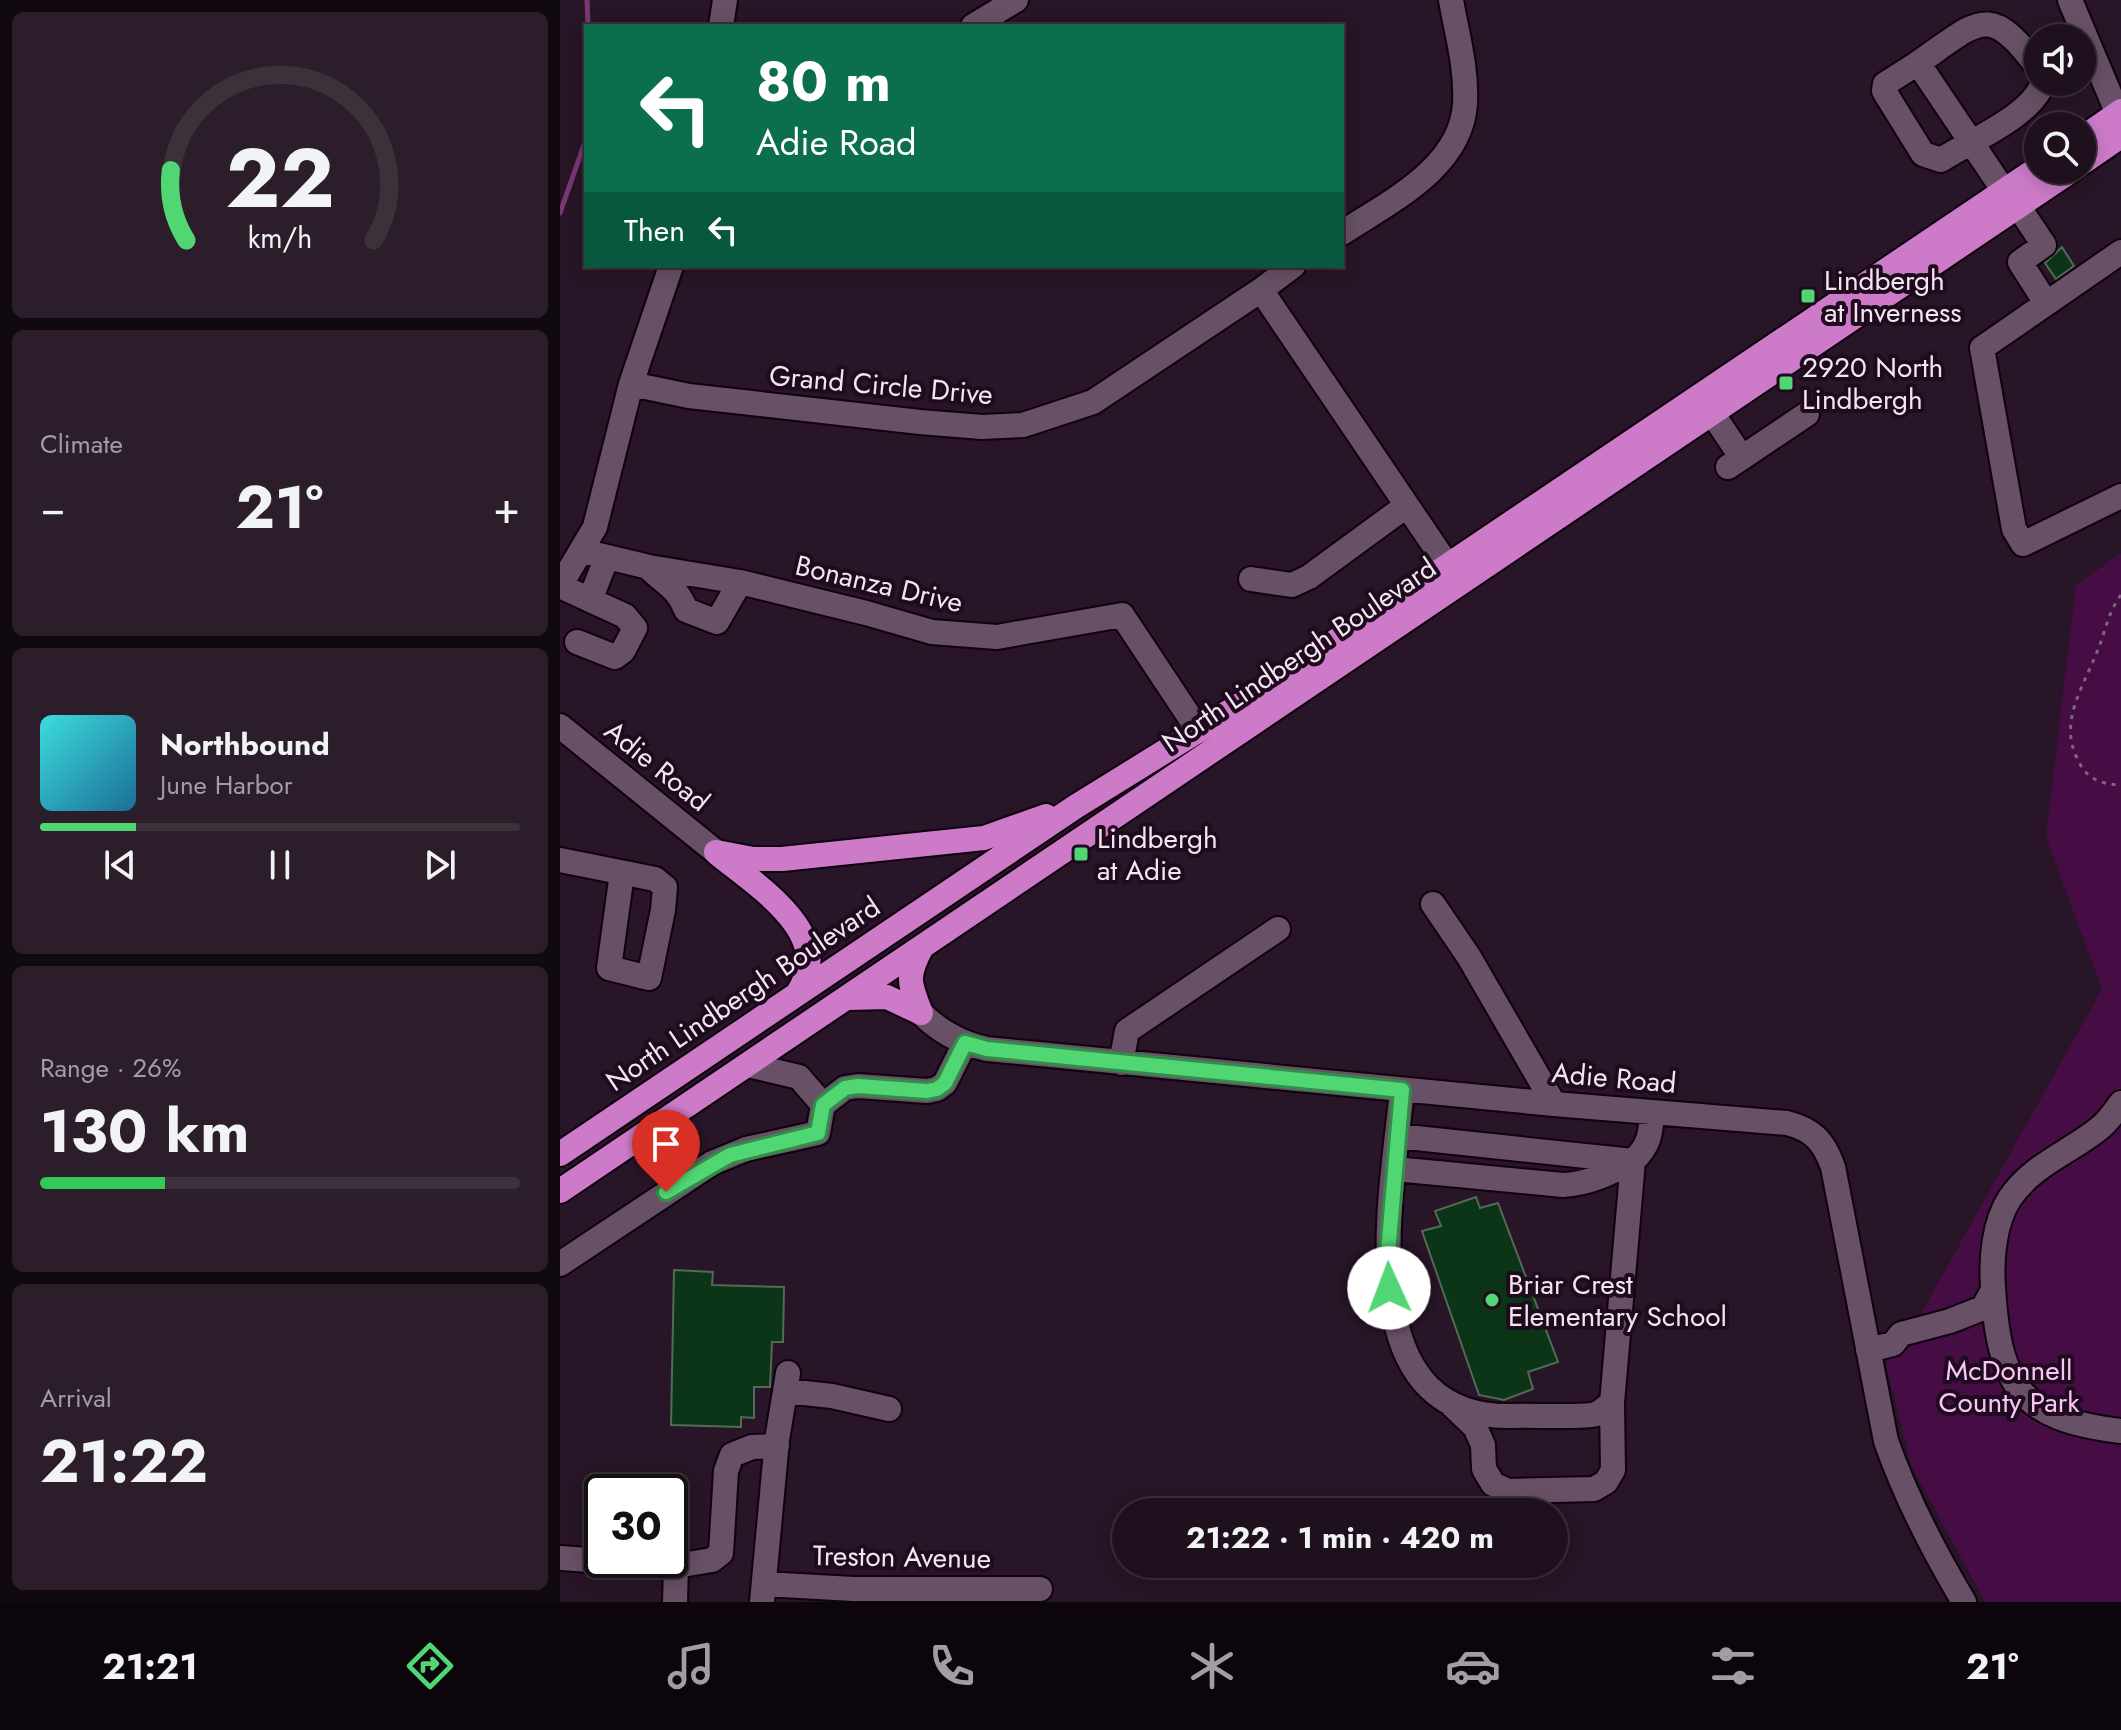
<!DOCTYPE html>
<meta charset="utf-8">
<style>
body{margin:0;font-family:Jost,sans-serif;background:#2b1e2a;color:#f1f3f6;height:100vh;display:flex;flex-direction:column;font-size:30px;white-space:nowrap}
*{box-sizing:border-box;margin:0}
p{font-size:26px;color:#a19da4}
.icon{flex:none;width:44px;height:44px;fill:none;stroke:currentColor;stroke-width:2;stroke-linecap:round;stroke-linejoin:round}
.map{position:relative;flex:1;overflow:hidden}
.sheet{display:flex;flex-direction:column;gap:12px;padding:12px;background:#100910;width:560px}
.sheet>*{flex:none}
.top-card{position:absolute;left:24px;top:24px;width:760px;height:244px;border-radius:0px;box-shadow:0 4px 20px #0003,0 0 0 2px #3c303b;background:#0b6e4f;color:#fff;overflow:hidden}
.tools{position:absolute;left:1464px;top:24px;display:grid;gap:16px}
.tools a{display:grid;place-items:center;width:72px;height:72px;border-radius:50%;background:#1e101d;box-shadow:0 4px 20px #0003,0 0 0 2px #3c303b;font-size:40px}
.speed{position:absolute;left:24px;top:1474px;display:flex;gap:16px;font-size:40px;font-weight:700;text-align:center}
.speed>*{display:grid;place-content:center;width:104px;height:104px;border-radius:50%;background:#1e101d;box-shadow:0 4px 20px #0003,0 0 0 2px #3c303b;line-height:1}
.speed .limit{border:4px solid #111;border-radius:12px;background:#fff;color:#111}
.pin{position:absolute;display:grid;place-items:center;width:68px;height:68px;color:#fff;margin:-82px -34px;border-radius:50% 50% 50% 0;rotate:-45deg;box-shadow:0 0 8px #0007}
.pin .icon{rotate:45deg}
.me{position:absolute;width:88px;margin:-44px;rotate:358deg;stroke-linejoin:round;filter:drop-shadow(0 0 6px #0008)}
.turn{display:flex;align-items:center;gap:28px;height:168px;padding:0 40px;font-size:36px}
.turn .icon{width:104px;height:104px;stroke-width:2.5}
.turn b{display:block;font-size:56px;line-height:68px}
.then{display:flex;align-items:center;height:76px;padding:0 40px;background:#0003;gap:16px;font-size:30px}
.big{font-size:60px;font-weight:700;line-height:1.1}
.sheet .widget{flex:1;display:flex;flex-direction:column;justify-content:center;gap:12px;min-width:0;padding:0 28px;border-radius:12px;background:#2b1e2a}
.sheet .dial{align-items:center;gap:0}
.dial svg{height:208px;overflow:visible;fill:none;stroke:#3c303b;stroke-width:7;stroke-linecap:round;text-anchor:middle}
.dial text{fill:#f1f3f6;stroke:none}
.song{display:flex;align-items:center;gap:24px}
.cover{width:96px;height:96px;border-radius:12px;background:linear-gradient(135deg,hsl(180 70% 55%),hsl(200 70% 35%))}
.played{height:8px;border-radius:4px;background:linear-gradient(90deg,#51d674 20%,#3c303b 20%)}
.keys{display:flex;justify-content:space-around;direction:ltr}
.heat{display:flex;justify-content:space-between;align-items:center;font-size:44px;direction:ltr}
.charge{height:12px;border-radius:6px;background:linear-gradient(90deg,#34c759 26%,#3c303b 0)}
.trip{position:absolute;left:552px;top:1498px;width:456px;height:80px;border-radius:40px;background:#1e101d;box-shadow:0 4px 20px #0003,0 0 0 2px #3c303b;font-weight:700;line-height:80px;text-align:center}
.dock{display:flex;height:128px;justify-content:space-around;align-items:center;background:#0c060c;color:#a19da4}
.dock .icon{width:56px;height:56px}
.dock .current{color:#51d674}
.dock b{font-size:36px;color:#f1f3f6}
main{display:flex;flex:1;min-height:0}
.map>svg:first-child{display:block}
</style>
<main>
<section class="sheet">
<div class="widget dial"><svg viewBox="0 0 100 80">
<path d="M14 69A42 42 0 1 1 86 69"/>
<path d="M14 69A42 42 0 0 1 8 42" stroke="#51d674"/>
<text x="50" y="56" font-size="32" font-weight="700">22</text>
<text x="50" y="72" font-size="11">km/h</text>
</svg></div>
<div class="widget"><p>Climate</p>
<div class="heat"><a>−</a><b class="big">21°</b><a>+</a></div>
</div>
<div class="widget">
<div class="song"><i class="cover"></i><div><b>Northbound</b><p>June Harbor</p></div></div>
<div class="played"></div>
<div class="keys"><svg class="icon" aria-label="previous" viewBox="0 0 24 24"><path d="M18 5L8 12l10 7zM5 5v14"/></svg><svg class="icon" aria-label="pause" viewBox="0 0 24 24"><path d="M8 5v14M16 5v14"/></svg><svg class="icon" aria-label="next" viewBox="0 0 24 24"><path d="M6 5l10 7-10 7zM19 5v14"/></svg></div>
</div>
<div class="widget"><p>Range · 26%</p><b class="big">130 km</b><div class="charge"></div></div>
<div class="widget"><p>Arrival</p><b class="big">21:22</b></div>
</section>
<div class="map">
<svg width="1561" height="1602" viewBox="0 0 1561 1602">
<rect width="100%" height="100%" fill="#281527"/>
<!-- green -->
<path fill="#460d45" d="M1561,553V1602H1425L1352,1467L1327,1369L1328,1330L1357,1321L1542,989L1486,837L1516,585Z"/>
<g fill="none" stroke-linecap="round" stroke-linejoin="round">
<!-- stream -->
<path stroke="#763974" stroke-width="5" d="M27,0L28,26
M0,213L26,139"/>
</g>
<!-- building -->
<path fill="#0c3517" stroke="#526b56" stroke-width="2" d="M1502,247L1514,266L1496,279L1485,263Z
M916,1197L920,1208L938,1203L998,1362L968,1372L973,1389L944,1400L919,1395L862,1231L881,1226L875,1211Z
M114,1270L153,1272L152,1285L224,1287L223,1342H212L210,1387H194V1418L181,1417V1427L111,1425Z"/>
<g fill="none" stroke-linecap="round" stroke-linejoin="round">
<defs>
<path id="minor" d="M1510,0L1558,114
M161,26L165,0
M413,26L456,0
M1358,63L1325,84L1324,91L1363,154L1381,160C1410,141 1474,115 1483,82
M1444,191L1358,63C1418,22 1429,0 1478,68
M1458,206L1484,245L1460,262L1486,303
M782,233C829,202 901,168 905,104C907,69 897,34 891,0
M1561,252L1422,348L1454,529L1463,544L1561,496
M701,290L888,566
M71,384L129,396L360,422L422,427L463,425L533,402L701,290L733,266
M1152,413L1182,458
M1168,467L1247,414
M22,551L89,567L180,582L306,613L372,632L437,637L562,615L639,731
M89,568C105,584 118,588 126,610L157,622L180,582
M691,579L732,585L749,577L846,506
M0,586L35,527L71,384L111,266
M0,586L65,616L75,628L63,651L55,657L17,642
M30,600L47,557
M0,726L156,852
M0,860L95,879L105,887L103,910L89,978L49,968L62,873
M873,904L909,957L994,1104
M361,1013C380,1032 400,1043 427,1049L994,1104L1227,1123C1254,1130 1264,1142 1273,1167L1326,1441C1346,1498 1373,1550 1404,1602
M561,1063L567,1031L718,929
M188,1065L239,1077L263,1105
M842,1090C832,1193 786,1419 951,1416C968,1415 1024,1418 1036,1414C1041,1412 1047,1406 1052,1403
M1561,1103C1555,1111 1549,1120 1541,1127C1511,1152 1473,1164 1450,1198C1434,1222 1431,1259 1433,1287C1439,1385 1459,1419 1561,1431
M837,1136L1073,1161C1089,1146 1091,1134 1092,1112
M835,1169L1003,1185C1029,1184 1050,1173 1073,1161
M0,1264L152,1163L186,1149L258,1133L263,1105L285,1088L298,1086L367,1091L377,1089L385,1083L405,1043
M1308,1350L1333,1344L1341,1334L1390,1321L1423,1308L1433,1290
M226,1391L272,1396L329,1409
M892,1405L915,1427L923,1445L924,1469L933,1484L948,1491L1034,1489L1046,1482L1053,1470L1052,1403L1073,1161
M0,1558L116,1566L115,1602
M116,1566L152,1560L161,1553L166,1471L172,1455L192,1447L217,1446
M204,1584L293,1589H480
M202,1602L217,1440L228,1373"/>
<path id="highway" d="M1522,138L1561,111
M1522,163L1561,136
M156,852L193,859H222L424,838L486,816
M158,854C198,887 278,935 237,994
M288,998L327,997L361,1013
M361,1013C349,983 346,976 362,947
M0,1154L515,807L691,698L1478,168
M0,1191L1512,170"/>
</defs>
<!-- minor casing -->
<use href="#minor" stroke="#10020f" stroke-width="28"/>
<!-- highway casing -->
<use href="#highway" stroke="#10020f" stroke-width="28"/>
<!-- path -->
<path stroke="#7a6978" stroke-width="3" stroke-dasharray="4 6" stroke-linecap="butt" d="M1561,595C1548,612 1545,633 1537,652C1523,687 1499,721 1517,758C1526,779 1540,784 1561,785"/>
<!-- minor -->
<use href="#minor" stroke="#685166" stroke-width="24"/>
<!-- highway -->
<use href="#highway" stroke="#cd7bc9" stroke-width="24"/>
</g>
<g fill="none" stroke-linecap="round" stroke-linejoin="round">
<defs>
<path id="route" d="M106,1192L170,1155L258,1133L263,1105L285,1088L298,1086L367,1091L377,1089L385,1083L405,1043L427,1049L842,1090L827,1264L829,1288"/>
</defs>
<!-- route casing -->
<use href="#route" stroke="#358b4b" stroke-width="20"/>
<!-- route -->
<use href="#route" stroke="#51d674" stroke-width="14"/>
</g>
<!-- markers -->
<g fill="#51d674" stroke="#1e0b1d" stroke-width="3">
<rect x="1240" y="288" width="16" height="16" rx="4"/>
<rect x="1218" y="375" width="16" height="16" rx="4"/>
<rect x="513" y="846" width="16" height="16" rx="4"/>
<circle cx="932" cy="1300" r="8"/>
</g>
<g text-anchor="middle" dominant-baseline="central" stroke-width="8" stroke-linejoin="round" paint-order="stroke">
<!-- poi labels -->
<g font-size="28" fill="#f3e5f1" stroke="#1e0b1d" text-anchor="start">
<text x="1264" y="280">Lindbergh<tspan x="1264" dy="32">at Inverness</tspan></text>
<text x="1242" y="367">2920 North<tspan x="1242" dy="32">Lindbergh</tspan></text>
<text x="537" y="838">Lindbergh<tspan x="537" dy="32">at Adie</tspan></text>
<text x="948" y="1284">Briar Crest<tspan x="948" dy="32">Elementary School</tspan></text>
</g>
<!-- street labels -->
<g font-size="28" fill="#f3e5f1" stroke="#1e0b1d">
<text transform="translate(321 385) rotate(5)">Grand Circle Drive</text>
<text transform="translate(319 584) rotate(13)">Bonanza Drive</text>
<text transform="translate(739 655) rotate(-34)">North Lindbergh Boulevard</text>
<text transform="translate(97 766) rotate(39)">Adie Road</text>
<text transform="translate(183 994) rotate(-34)">North Lindbergh Boulevard</text>
<text transform="translate(1054 1078) rotate(5)">Adie Road</text>
<text transform="translate(342 1557) rotate(1)">Treston Avenue</text>
</g>
<!-- park labels -->
<g font-size="28" fill="#fac4f6" stroke="#1e0b1d">
<text x="1449" y="1370">McDonnell<tspan x="1449" dy="32">County Park</tspan></text>
</g>
</g>
</svg>
<div class="tools">
<a><svg class="icon" aria-label="sound" viewBox="0 0 24 24"><path d="M4 9h4l5-4v14l-5-4H4zM17 9q2 3 0 6"/></svg></a>
<a><svg class="icon" aria-label="search" viewBox="0 0 24 24"><circle cx="10" cy="10" r="6"/><path d="M15 15l6 6"/></svg></a>
</div>
<div class="speed"><div class="limit">30</div></div>
<div class="pin" style="left:106px;top:1192px;background:#d93025"><svg class="icon" aria-label="arrive" viewBox="0 0 24 24"><path d="M6 21V4h12l-3 4 3 4H6"/></svg></div>
<svg class="me" style="left:829px;top:1288px" viewBox="-20 -20 40 40"><circle r="19" fill="#fff"/><path d="M0-13L10 11 0 6-10 11z" fill="#51d674"/></svg>
<div class="trip">21:22 · 1 min · 420 m</div>
<div class="top-card">
<div class="turn"><svg class="icon" aria-label="left" viewBox="0 0 24 24"><path d="M17 20v-9H6M10 6l-5 5 5 5"/></svg><div><b>80 m</b>Adie Road</div></div>
<div class="then">Then<svg class="icon" aria-label="left" viewBox="0 0 24 24"><path d="M17 20v-9H6M10 6l-5 5 5 5"/></svg></div>
</div>
</div>
</main>
<nav class="dock">
<b>21:21</b>
<svg class="icon current" aria-label="directions" viewBox="0 0 24 24"><path d="M12 3l9 9-9 9-9-9zM9 14v-3h6M13 9l2 2-2 2"/></svg>
<svg class="icon" aria-label="music" viewBox="0 0 24 24"><path d="M9 18V5l10-2v13"/><circle cx="6" cy="18" r="3"/><circle cx="16" cy="16" r="3"/></svg>
<svg class="icon" aria-label="phone" viewBox="0 0 24 24"><path d="M5 4h4l2 5-3 2q2 4 5 5l2-3 5 2v4C11 20 4 13 5 4z"/></svg>
<svg class="icon" aria-label="climate" viewBox="0 0 24 24"><path d="M12 3v18M4 7l16 10M4 17L20 7"/></svg>
<svg class="icon" aria-label="car" viewBox="0 0 24 24"><path d="M5 17H2v-5l4-1 3-4h7l3 4 3 1v5h-3M9 17h6M6 11h13"/><circle cx="7" cy="17" r="2"/><circle cx="17" cy="17" r="2"/></svg>
<svg class="icon" aria-label="filters" viewBox="0 0 24 24"><path d="M4 7h16M4 17h16"/><circle cx="9" cy="7" r="2"/><circle cx="15" cy="17" r="2"/></svg>
<b>21°</b>
</nav>
